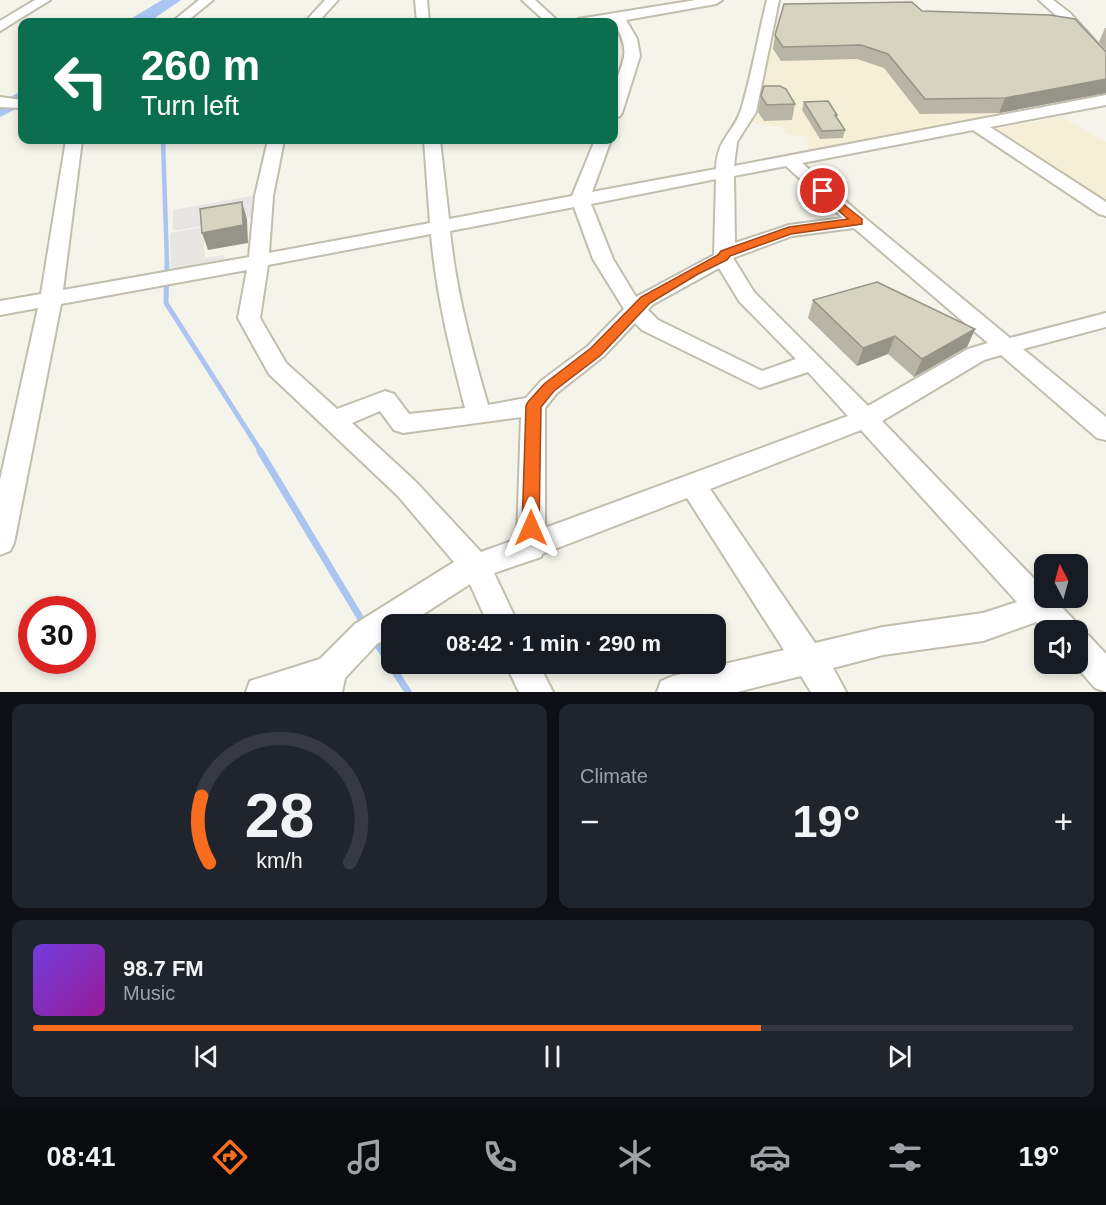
<!DOCTYPE html>
<meta charset="utf-8">
<style>
body{margin:0;font-family:Helvetica,sans-serif;background:#20242c;color:#f1f3f6;height:100vh;display:flex;flex-direction:column;font-size:22px;white-space:nowrap}
*{box-sizing:border-box;margin:0}
p{font-size:20px;color:#9ea1a6}
.icon{flex:none;width:33px;height:33px;fill:none;stroke:currentColor;stroke-width:2;stroke-linecap:round;stroke-linejoin:round}
.map{position:relative;height:692px;overflow:hidden}
.drawer{display:flex;flex-direction:column;gap:12px;padding:12px;background:#0d0f14;flex:1}
.drawer>*{flex:none}
.guide{position:absolute;left:18px;top:18px;width:600px;height:126px;border-radius:12px;box-shadow:0 3px 9px #0003;background:#0b6e4f;color:#fff;overflow:hidden}
.needle{width:39px;rotate:354deg}
.tools{position:absolute;left:1034px;top:554px;display:grid;gap:12px}
.tools a{display:grid;place-items:center;width:54px;height:54px;border-radius:12px;background:#171b24;box-shadow:0 3px 9px #0003;font-size:30px}
.speed{position:absolute;left:18px;top:596px;display:flex;gap:12px;font-size:30px;font-weight:700;text-align:center}
.speed>*{display:grid;place-content:center;width:78px;height:78px;border-radius:50%;background:#171b24;box-shadow:0 3px 9px #0003;line-height:1}
.speed .limit{border:9px solid #d22;background:#fff;color:#111}
.pin{position:absolute;display:grid;place-items:center;width:51px;height:51px;color:#fff;margin:-26px;border:3px solid #fff;border-radius:50%;box-shadow:0 2px 6px #0007}
.me{position:absolute;width:66px;margin:-33px;rotate:0deg;stroke-linejoin:round;filter:drop-shadow(0 0 4px #0008)}
.turn{display:flex;align-items:center;gap:21px;height:126px;padding:0 24px;font-size:27px}
.turn .icon{width:78px;height:78px;stroke-width:2.5}
.turn b{display:block;font-size:42px;line-height:51px}
.big{font-size:45px;font-weight:800;line-height:1.1}
.drawer .card{flex:1;display:flex;flex-direction:column;justify-content:center;gap:9px;min-width:0;padding:0 21px;border-radius:12px;background:#20242c}
.drawer .dial{align-items:center;gap:0}
.dial svg{height:156px;overflow:visible;fill:none;stroke:#363941;stroke-width:7;stroke-linecap:round;text-anchor:middle}
.dial text{fill:#f1f3f6;stroke:none}
.song{display:flex;align-items:center;gap:18px}
.cover{width:72px;height:72px;border-radius:9px;background:linear-gradient(135deg,hsl(260 70% 55%),hsl(300 70% 35%))}
.played{height:6px;border-radius:3px;background:linear-gradient(90deg,#f86c20 70%,#363941 70%)}
.keys{display:flex;justify-content:space-around;direction:ltr}
.heat{display:flex;justify-content:space-between;align-items:center;font-size:33px;direction:ltr}
.drawer .tiles{flex:1;display:grid;gap:12px;grid-template-columns:1fr 1fr}
.card:last-child{grid-column:span 2}
.trip{position:absolute;left:381px;top:614px;width:345px;height:60px;border-radius:12px;background:#171b24;box-shadow:0 3px 9px #0003;font-weight:800;line-height:60px;text-align:center}
.tabs{display:flex;height:96px;justify-content:space-around;align-items:center;background:#090b0e;color:#9ea1a6}
.tabs .icon{width:42px;height:42px}
.tabs .selected{color:#f86c20}
.tabs b{font-size:27px;color:#f1f3f6}
.map>svg:first-child{display:block}
</style>
<div class="map">
<svg width="1106" height="692" viewBox="0 0 1106 692">
<rect width="100%" height="100%" fill="#f5f4eb"/>
<!-- commercial -->
<path fill="#f6efd7" d="M916,13L1019,114L809,150L807,137L786,134L782,127L757,124L750,119L775,14Z
M1061,117L1106,142V204L991,130Z"/>
<!-- parking -->
<path fill="#e7e6e2" d="M262,194L258,216L173,231V210Z
M203,227L205,258L224,255V260L171,270L170,233Z"/>
<g fill="none" stroke-linecap="round" stroke-linejoin="round">
<!-- stream-far2 -->
<path stroke="#a9c5f0" stroke-width="4.5" d="M163,140L167,264"/>
<!-- stream-far1 -->
<path stroke="#a9c5f0" stroke-width="5" d="M167,263L166,303L261,452"/>
<!-- stream -->
<path stroke="#a9c5f0" stroke-width="7" d="M260,451L364,624
M374,639L408,692"/>
<!-- river -->
<path fill="#a9c5f0" fill-rule="evenodd" d="M162,0H181L149,22H130L132,18Z
M22,91V106L0,117V102Z"/>
<defs>
<path id="minor" d="M35,0H50L0,31V21Z
M199,0H213L186,22H172Z
M325,0H338L318,22H305Z
M415,0H427L429,22H417Z
M522,0H535L559,22H546Z
M696,0H722L716,4L626,20L637,39L640,56L622,113L620,116L614,118C614,108 612,98 614,89C623,57 632,55 614,22H577L578,19Z
M767,0H779L756,112L737,142L734,166L1106,95V105L990,127L1106,202V216L1099,214L973,130L802,163L865,218L1010,338L1106,313V327L1023,349L1106,417V440L1097,438L1001,355L984,360L882,421L1044,589V597H1052L1074,620L1078,631L1088,635L1106,654V692L1095,688L1073,663H1077V630L1044,631L1036,622L983,641L883,655L833,668L846,692H811L801,676L737,692H657L661,681L673,676L784,650L687,498L542,554L541,557L494,573L518,624H488L470,584L408,624H392V635L377,644L345,678L342,692H246L250,681L320,659L355,624L454,562L398,496L269,374L238,318L247,270L61,304L14,543L10,551L0,555V480L38,308L0,315V301L41,294L66,140H82L63,290L249,257L255,196L268,140H284L273,196L269,253L430,223L424,140H440L449,219L572,196L595,140H611L592,192L716,169C717,138 733,134 741,110C752,74 758,36 767,0ZM786,166L843,218L789,225L735,243L734,176ZM716,179L714,255L636,297L613,259L591,204ZM574,207L593,259L624,309L588,346L541,381L526,398L488,405C471,347 456,291 450,231ZM854,228L988,343L968,349L868,406L754,292L733,258L792,236ZM431,234C436,294 450,350 465,408L409,414L394,394L385,391L337,409L286,363L260,318L268,265ZM719,268L739,301L796,359L762,371L658,320L648,310L652,305ZM635,323L642,330L760,388L808,372L848,416L545,528V408L557,393L604,356ZM380,411L394,430L403,433L521,417L517,539L481,552L416,482L352,423ZM861,430L1017,602L983,613L883,627L815,643L710,489Z
M1039,0H1053L1070,13L1106,53V66L1101,65L1060,19Z
M0,97L22,100V108L0,107Z
M505,663H538L553,692H519Z"/>
</defs>
<!-- minor casing -->
<use href="#minor" stroke="#c1beae" stroke-width="4"/>
<!-- minor -->
<use href="#minor" fill="#fff" fill-rule="evenodd"/>
</g>
<!-- wall -->
<path fill="#b9b5a6" d="M922,11L1106,52V93L999,113L920,114L884,68L857,59L781,61L773,49L775,35Z
M1105,28H1106V50L1099,42Z
M761,96L795,104L792,120L764,121L758,112Z
M804,102L837,115V118L845,130L843,138L820,139L802,110Z
M813,300L975,329L967,347L914,377L888,354L857,366L808,318Z"/>
<!-- shaded-wall -->
<path fill="#969487" d="M1106,79V93L999,113L1005,98Z
M242,202L247,219L248,243L208,250L202,233Z
M975,329L967,347L914,377L922,359Z
M895,336L888,354L857,366L863,348Z"/>
<!-- building -->
<path fill="#d7d3c1" stroke="#969487" stroke-width="1.5" d="M912,2L922,11L1050,15L1075,19L1106,52V79L1005,98L925,99L888,54L861,45L783,47L775,35L784,4Z
M764,86H780L786,89L795,104L767,105L761,96Z
M828,101L837,115H835L845,130L822,131L804,102Z
M242,202L243,225L202,233L200,209Z
M877,282L975,329L922,359L895,336L863,348L813,300Z"/>
<!-- route -->
<path fill="#f86c20" stroke="#a14615" stroke-width="1.5" d="M823,188L862,219V224L791,234L730,256L727,260L698,274L650,303L601,355L554,391L541,407L539,528L537,533L531,535L525,533L522,528L526,406L528,402L544,384L591,348L641,297L718,255L721,251L789,227L848,219L819,193V189Z"/>
</svg>
<div class="tools">
<a><svg class="needle" viewBox="-14 -14 28 28"><path d="M0-13l5 13h-10z" fill="#e53935"/><path d="M0 13l5-13h-10z" fill="#9ea1a6"/></svg></a>
<a><svg class="icon" aria-label="sound" viewBox="0 0 24 24"><path d="M4 9h4l5-4v14l-5-4H4zM17 9q2 3 0 6"/></svg></a>
</div>
<div class="speed"><div class="limit">30</div></div>
<div class="pin" style="left:823px;top:191px;background:#d93025"><svg class="icon" aria-label="arrive" viewBox="0 0 24 24"><path d="M6 21V4h12l-3 4 3 4H6"/></svg></div>
<svg class="me" style="left:531px;top:528px" viewBox="-20 -20 40 40"><path d="M0-17L14 15 0 8-14 15z" fill="#f86c20" stroke="#fff" stroke-width="4"/></svg>
<div class="trip">08:42 · 1 min · 290 m</div>
<div class="guide">
<div class="turn"><svg class="icon" aria-label="left" viewBox="0 0 24 24"><path d="M17 20v-9H6M10 6l-5 5 5 5"/></svg><div><b>260 m</b>Turn left</div></div>
</div>
</div>
<section class="drawer">
<div class="tiles">
<div class="card dial"><svg viewBox="0 0 100 80">
<path d="M14 69A42 42 0 1 1 86 69"/>
<path d="M14 69A42 42 0 0 1 10 35" stroke="#f86c20"/>
<text x="50" y="56" font-size="32" font-weight="700">28</text>
<text x="50" y="72" font-size="11">km/h</text>
</svg></div>
<div class="card"><p>Climate</p>
<div class="heat"><a>−</a><b class="big">19°</b><a>+</a></div>
</div>
<div class="card">
<div class="song"><i class="cover"></i><div><b>98.7 FM</b><p>Music</p></div></div>
<div class="played"></div>
<div class="keys"><svg class="icon" aria-label="previous" viewBox="0 0 24 24"><path d="M18 5L8 12l10 7zM5 5v14"/></svg><svg class="icon" aria-label="pause" viewBox="0 0 24 24"><path d="M8 5v14M16 5v14"/></svg><svg class="icon" aria-label="next" viewBox="0 0 24 24"><path d="M6 5l10 7-10 7zM19 5v14"/></svg></div>
</div>
</div>
</section>
<nav class="tabs">
<b>08:41</b>
<svg class="icon selected" aria-label="directions" viewBox="0 0 24 24"><path d="M12 3l9 9-9 9-9-9zM9 14v-3h6M13 9l2 2-2 2"/></svg>
<svg class="icon" aria-label="music" viewBox="0 0 24 24"><path d="M9 18V5l10-2v13"/><circle cx="6" cy="18" r="3"/><circle cx="16" cy="16" r="3"/></svg>
<svg class="icon" aria-label="phone" viewBox="0 0 24 24"><path d="M5 4h4l2 5-3 2q2 4 5 5l2-3 5 2v4C11 20 4 13 5 4z"/></svg>
<svg class="icon" aria-label="climate" viewBox="0 0 24 24"><path d="M12 3v18M4 7l16 10M4 17L20 7"/></svg>
<svg class="icon" aria-label="car" viewBox="0 0 24 24"><path d="M5 17H2v-5l4-1 3-4h7l3 4 3 1v5h-3M9 17h6M6 11h13"/><circle cx="7" cy="17" r="2"/><circle cx="17" cy="17" r="2"/></svg>
<svg class="icon" aria-label="filters" viewBox="0 0 24 24"><path d="M4 7h16M4 17h16"/><circle cx="9" cy="7" r="2"/><circle cx="15" cy="17" r="2"/></svg>
<b>19°</b>
</nav>
